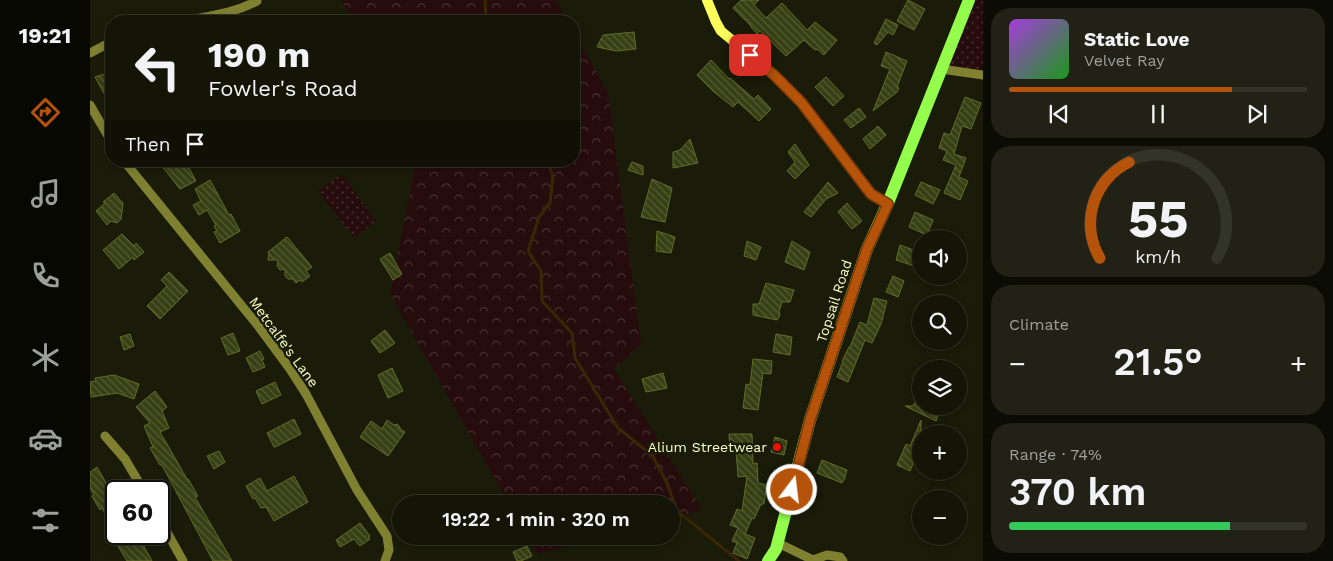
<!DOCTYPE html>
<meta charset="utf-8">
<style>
body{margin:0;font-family:"Work Sans",sans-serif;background:#212215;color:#f1f3f6;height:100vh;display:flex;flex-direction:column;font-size:19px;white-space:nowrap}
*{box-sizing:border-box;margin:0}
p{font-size:16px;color:#9d9f9b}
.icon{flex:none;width:28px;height:28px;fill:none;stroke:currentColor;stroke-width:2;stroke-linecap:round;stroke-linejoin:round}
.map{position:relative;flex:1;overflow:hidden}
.side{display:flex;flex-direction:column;gap:8px;padding:8px;background:#0b0c04;width:350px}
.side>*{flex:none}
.banner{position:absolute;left:15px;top:15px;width:475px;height:152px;border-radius:20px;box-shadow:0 2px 8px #0003,0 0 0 1px #333428;background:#141507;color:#f1f3f6;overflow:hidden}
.fabs{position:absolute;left:822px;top:230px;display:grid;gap:10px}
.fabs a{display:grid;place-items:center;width:55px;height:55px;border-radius:50%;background:#141507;box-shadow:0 2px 8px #0003,0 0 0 1px #333428;font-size:25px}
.speed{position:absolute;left:15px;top:480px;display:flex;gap:10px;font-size:25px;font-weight:700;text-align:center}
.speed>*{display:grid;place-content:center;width:65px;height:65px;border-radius:50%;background:#141507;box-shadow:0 2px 8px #0003,0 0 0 1px #333428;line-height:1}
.speed .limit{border:2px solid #111;border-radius:8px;background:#fff;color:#111}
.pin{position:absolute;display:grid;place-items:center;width:42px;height:42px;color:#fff;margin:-21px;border-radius:10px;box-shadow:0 2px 8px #0006}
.me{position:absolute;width:55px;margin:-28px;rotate:15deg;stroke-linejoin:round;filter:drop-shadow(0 0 4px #0008)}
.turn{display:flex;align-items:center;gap:18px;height:105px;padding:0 20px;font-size:22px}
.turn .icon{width:65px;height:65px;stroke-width:2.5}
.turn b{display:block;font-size:35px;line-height:42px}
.then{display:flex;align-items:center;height:48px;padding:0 20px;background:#0003;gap:10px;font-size:19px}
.big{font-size:38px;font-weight:600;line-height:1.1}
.side .tile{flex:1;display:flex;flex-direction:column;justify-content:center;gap:8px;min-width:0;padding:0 18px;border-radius:20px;background:#212215}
.side .dial{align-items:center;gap:0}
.dial svg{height:130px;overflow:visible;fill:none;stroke:#333428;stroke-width:7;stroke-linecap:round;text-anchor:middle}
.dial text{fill:#f1f3f6;stroke:none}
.song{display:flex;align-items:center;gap:15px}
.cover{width:60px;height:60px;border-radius:8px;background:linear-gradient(135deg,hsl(280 70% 55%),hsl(120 70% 35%))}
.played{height:5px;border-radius:2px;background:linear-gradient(90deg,#b45309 75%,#333428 75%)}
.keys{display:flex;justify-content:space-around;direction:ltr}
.heat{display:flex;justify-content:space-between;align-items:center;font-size:28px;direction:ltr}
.charge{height:8px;border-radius:4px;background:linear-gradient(90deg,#34c759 74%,#333428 0)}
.trip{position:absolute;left:302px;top:495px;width:288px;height:50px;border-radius:25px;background:#141507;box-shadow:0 2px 8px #0003,0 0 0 1px #333428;font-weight:600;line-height:50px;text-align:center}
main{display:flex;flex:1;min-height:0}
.tabs{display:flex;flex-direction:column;width:90px;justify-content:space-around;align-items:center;background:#080803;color:#9d9f9b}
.tabs .icon{width:35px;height:35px}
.tabs .on{color:#b45309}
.tabs b{font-size:22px;color:#f1f3f6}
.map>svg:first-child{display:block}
</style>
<main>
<nav class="tabs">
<b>19:21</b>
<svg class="icon on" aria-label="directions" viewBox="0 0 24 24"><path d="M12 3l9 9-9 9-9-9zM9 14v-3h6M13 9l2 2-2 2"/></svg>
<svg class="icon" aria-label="music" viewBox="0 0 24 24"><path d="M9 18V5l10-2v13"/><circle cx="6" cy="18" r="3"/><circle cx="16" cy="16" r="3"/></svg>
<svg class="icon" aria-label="phone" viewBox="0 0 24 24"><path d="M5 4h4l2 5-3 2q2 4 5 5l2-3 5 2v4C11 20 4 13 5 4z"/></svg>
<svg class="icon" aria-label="climate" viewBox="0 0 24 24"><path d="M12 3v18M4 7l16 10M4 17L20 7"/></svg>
<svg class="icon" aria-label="car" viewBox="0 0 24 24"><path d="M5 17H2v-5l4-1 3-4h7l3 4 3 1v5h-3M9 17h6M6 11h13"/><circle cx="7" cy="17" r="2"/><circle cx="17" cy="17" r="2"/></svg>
<svg class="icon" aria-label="filters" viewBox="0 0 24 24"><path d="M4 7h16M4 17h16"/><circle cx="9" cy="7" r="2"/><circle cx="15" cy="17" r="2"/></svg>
</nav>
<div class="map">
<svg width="893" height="561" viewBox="0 0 893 561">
<defs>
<pattern id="forest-crowns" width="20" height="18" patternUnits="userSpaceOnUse" patternTransform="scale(1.25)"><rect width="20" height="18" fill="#270c0e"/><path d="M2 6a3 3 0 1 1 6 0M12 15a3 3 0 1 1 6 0" fill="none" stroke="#473030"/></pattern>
<pattern id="park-dots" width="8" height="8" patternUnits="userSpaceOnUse" patternTransform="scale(1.25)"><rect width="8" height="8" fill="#270c0e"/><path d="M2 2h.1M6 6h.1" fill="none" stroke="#473030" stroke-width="1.8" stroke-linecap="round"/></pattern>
<pattern id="building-back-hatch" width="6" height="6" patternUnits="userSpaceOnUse" patternTransform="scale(1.25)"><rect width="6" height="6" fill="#373f14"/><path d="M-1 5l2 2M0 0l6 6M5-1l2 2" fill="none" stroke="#555c35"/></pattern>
</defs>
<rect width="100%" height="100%" fill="#1a1c09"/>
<!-- forest -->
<path fill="url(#forest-crowns)" d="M252,0H466L477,21H262Z
M484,32L518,93L551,344L524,369L612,510L581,518V504H419L300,294L326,161H484Z
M437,536H514L448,554Z"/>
<!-- park -->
<path fill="url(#park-dots)" d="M879,0H893V75L851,69Z
M252,174L286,221L264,238L228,191Z"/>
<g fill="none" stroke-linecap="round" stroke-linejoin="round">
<!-- stream -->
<path stroke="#3a2504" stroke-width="3" d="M395,0L396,21
M457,161L463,176L460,203L449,217L438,251L451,271L452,301L482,333L485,358L528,428L562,455L577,483L587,511L649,561"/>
</g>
<!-- building -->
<path fill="url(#building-back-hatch)" stroke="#606d24" d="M651,0H669L664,5L676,18L692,3L717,30L725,22L747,40L734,55L727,49L725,50L714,40L696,56L670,31L667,34L661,27V26L643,8Z
M818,0L835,9L824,30L807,21Z
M796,19L808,25L803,35L798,32L787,45L784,43Z
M544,32L546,49L526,51L507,47L513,35Z
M796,52L817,61L807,87L809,88L807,92L783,111L800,69L791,66Z
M621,60L639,79L640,78L664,99L668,95L681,109L669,121L648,102L643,107L624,92L607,75Z
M21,72V106L5,77Z
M736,77L754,96L743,106L725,87Z
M875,97L891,103L881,129L872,126L864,154L876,158L869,177L878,181L870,200L854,193L866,165L853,160L857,151L849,148L854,133L860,135Z
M769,108L776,117L761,128L754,120Z
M788,126L796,135L780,149L773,139Z
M600,139L608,163L583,168V152L590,150Z
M705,144L719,165L705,179L697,171L705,162L698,152Z
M68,161H95L106,181L90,189Z
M542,162L553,166V175L538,170Z
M562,179L582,188L575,222L551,217Z
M120,180L139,215L141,214L150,231L130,243L124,232L127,231L124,226L126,225L117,210L109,215L103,205L111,201L105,189Z
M738,182L748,193L736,199L721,217L714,212Z
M831,182L850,190L843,204L825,195Z
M24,193L33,203L31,219L27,223L21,221L17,225L6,211L15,203L13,202Z
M757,203L772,221L762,229L748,212Z
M825,212L843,220L837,235L819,227Z
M567,231L585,237L581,253L566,251Z
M32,234L44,246L46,243L54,252L44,260L43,257L29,269L13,250Z
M197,237L222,267L216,271L220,276L212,282L210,280L206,283L203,279H198L195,276V269L190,270L187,266L188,260H178L179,254L178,252Z
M657,241L671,247L666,260L654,256Z
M702,241L720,252L714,270L695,262Z
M810,245L829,252L824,266L806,260Z
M300,253L312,274L303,280L290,259Z
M79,272L98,291L70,319L57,306L77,286L71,280Z
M803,276L814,281L808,297L796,292Z
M676,283L704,290L700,302H692L689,312L690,314L689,317L687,320L663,315V304H669Z
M784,298L797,301L791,324L782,343L775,340L758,382L747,377L753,361H752L759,347H760L770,322L777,325Z
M295,330L305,343L290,353L281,341Z
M143,333L150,351L138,355L131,338Z
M40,334L44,346L34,350L30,337Z
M686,334L702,337L700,355L683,352Z
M170,351L174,359L172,360L175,367L163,372L156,358Z
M663,359L682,361L681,374L673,373L668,410L653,408L656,384L660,385Z
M302,368L313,391L298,398L288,375Z
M573,373L577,388L556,392L552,379Z
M24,375L49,384L44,399L27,393L1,397L0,382L6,381L5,378Z
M185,382L191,395L172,404L166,391Z
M65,391L77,407L72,411L79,428L70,432L97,479H98L108,496L105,497L142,561H123L72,465H70L60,448L63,447L54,426L60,423L46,407Z
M831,391V406H851L846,421L815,406H823Z
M204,419L211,434L185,447H184L177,433Z
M297,420L304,425L307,424L310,427V429L315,432L298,456L270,437L281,421L292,429Z
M831,420V444L820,471L807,465L816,444L820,446Z
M639,434H662L663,464L667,463L668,483L677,485L674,504H671L664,519L662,518L655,534L665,538L657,559L643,553L647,543L642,541L648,528L640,525L647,509L652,511L657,476L648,477L646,450H640Z
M685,437L697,441L694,455L681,452Z
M129,451L135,462L124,469L117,456Z
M732,460L757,470L754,480L752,483L727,473Z
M7,467L26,500V533L12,508L10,510L2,496L4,495L0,488V472Z
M204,476L218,502L184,521L176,507L171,508L165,498L163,499L156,486L170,478L177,491Z
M270,523L280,536L278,537L280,539L270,546L264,539L250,547L246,540Z
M31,534H47L62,561H37L23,538Z
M437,546L442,556L431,561H427L423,552Z"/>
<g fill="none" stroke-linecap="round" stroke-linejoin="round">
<!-- street -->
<path stroke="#7f8030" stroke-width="9" d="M95,21C119,16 145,13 167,1
M0,53L21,42
M851,69L893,75
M0,105L21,141
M34,161L169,327L200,369L216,394L267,490L297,536L299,550L295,561
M15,436L35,459L54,491
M69,518L93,561
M688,543L723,560L737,555L750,557L753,561"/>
<!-- secondary -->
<path stroke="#ffff5c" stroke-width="10" d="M617,0L626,22L631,31L684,75L716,108L779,191L785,197L798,203"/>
<!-- primary -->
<path stroke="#93ff4c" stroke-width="12" d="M678,561L686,549L720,420L777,249L798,203L879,0"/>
</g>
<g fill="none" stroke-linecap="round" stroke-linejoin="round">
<defs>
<path id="route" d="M660,55L684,75L711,102L781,194L798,204L777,249L720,420L702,490"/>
</defs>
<!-- route casing -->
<use href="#route" stroke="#753606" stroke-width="12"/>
<!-- route -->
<use href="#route" stroke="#b45309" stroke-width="9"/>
</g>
<!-- markers -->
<circle fill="#f01200" stroke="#1a1c09" stroke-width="2" cx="687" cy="447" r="5"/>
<g text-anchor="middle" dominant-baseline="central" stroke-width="5" stroke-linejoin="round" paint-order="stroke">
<!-- street labels -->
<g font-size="14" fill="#faffc5" stroke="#1a1c09">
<text transform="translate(744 301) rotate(-72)">Topsail Road</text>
<text transform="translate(194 342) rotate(54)">Metcalfe's Lane</text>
</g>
<!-- poi labels -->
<g font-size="14" fill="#faffc5" stroke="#1a1c09" text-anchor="end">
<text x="677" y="447">Alium Streetwear</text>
</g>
</g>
</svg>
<div class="fabs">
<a><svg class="icon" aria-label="sound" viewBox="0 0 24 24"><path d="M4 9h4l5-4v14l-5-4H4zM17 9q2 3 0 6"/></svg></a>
<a><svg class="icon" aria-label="search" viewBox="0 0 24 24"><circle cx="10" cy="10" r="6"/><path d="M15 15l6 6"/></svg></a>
<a><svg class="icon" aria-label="layers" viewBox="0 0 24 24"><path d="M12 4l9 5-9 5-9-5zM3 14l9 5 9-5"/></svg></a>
<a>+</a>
<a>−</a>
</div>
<div class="speed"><div class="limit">60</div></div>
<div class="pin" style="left:660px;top:55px;background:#d93025"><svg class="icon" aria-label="arrive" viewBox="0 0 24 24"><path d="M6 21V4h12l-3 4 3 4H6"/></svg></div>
<svg class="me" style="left:702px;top:490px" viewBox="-20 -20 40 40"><circle r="17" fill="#b45309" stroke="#fff" stroke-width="3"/><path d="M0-11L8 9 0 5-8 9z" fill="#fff"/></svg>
<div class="trip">19:22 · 1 min · 320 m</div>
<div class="banner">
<div class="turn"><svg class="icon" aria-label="left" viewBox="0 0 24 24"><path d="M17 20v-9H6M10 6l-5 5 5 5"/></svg><div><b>190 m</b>Fowler's Road</div></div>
<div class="then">Then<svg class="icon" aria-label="arrive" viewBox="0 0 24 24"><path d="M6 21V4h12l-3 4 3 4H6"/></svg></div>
</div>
</div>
<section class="side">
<div class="tile">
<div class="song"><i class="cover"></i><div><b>Static Love</b><p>Velvet Ray</p></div></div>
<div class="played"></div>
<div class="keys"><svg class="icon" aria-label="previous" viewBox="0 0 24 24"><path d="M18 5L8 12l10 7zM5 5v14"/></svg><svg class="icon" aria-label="pause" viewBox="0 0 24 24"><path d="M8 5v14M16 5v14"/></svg><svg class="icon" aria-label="next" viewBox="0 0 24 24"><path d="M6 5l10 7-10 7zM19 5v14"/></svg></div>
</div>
<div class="tile dial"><svg viewBox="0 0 100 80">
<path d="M14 69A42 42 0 1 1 86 69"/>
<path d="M14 69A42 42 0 0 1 32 10" stroke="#b45309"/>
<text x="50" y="56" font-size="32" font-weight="700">55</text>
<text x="50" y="72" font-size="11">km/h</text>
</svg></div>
<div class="tile"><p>Climate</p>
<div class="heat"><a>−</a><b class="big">21.5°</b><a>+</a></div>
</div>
<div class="tile"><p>Range · 74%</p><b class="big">370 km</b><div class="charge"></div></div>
</section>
</main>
